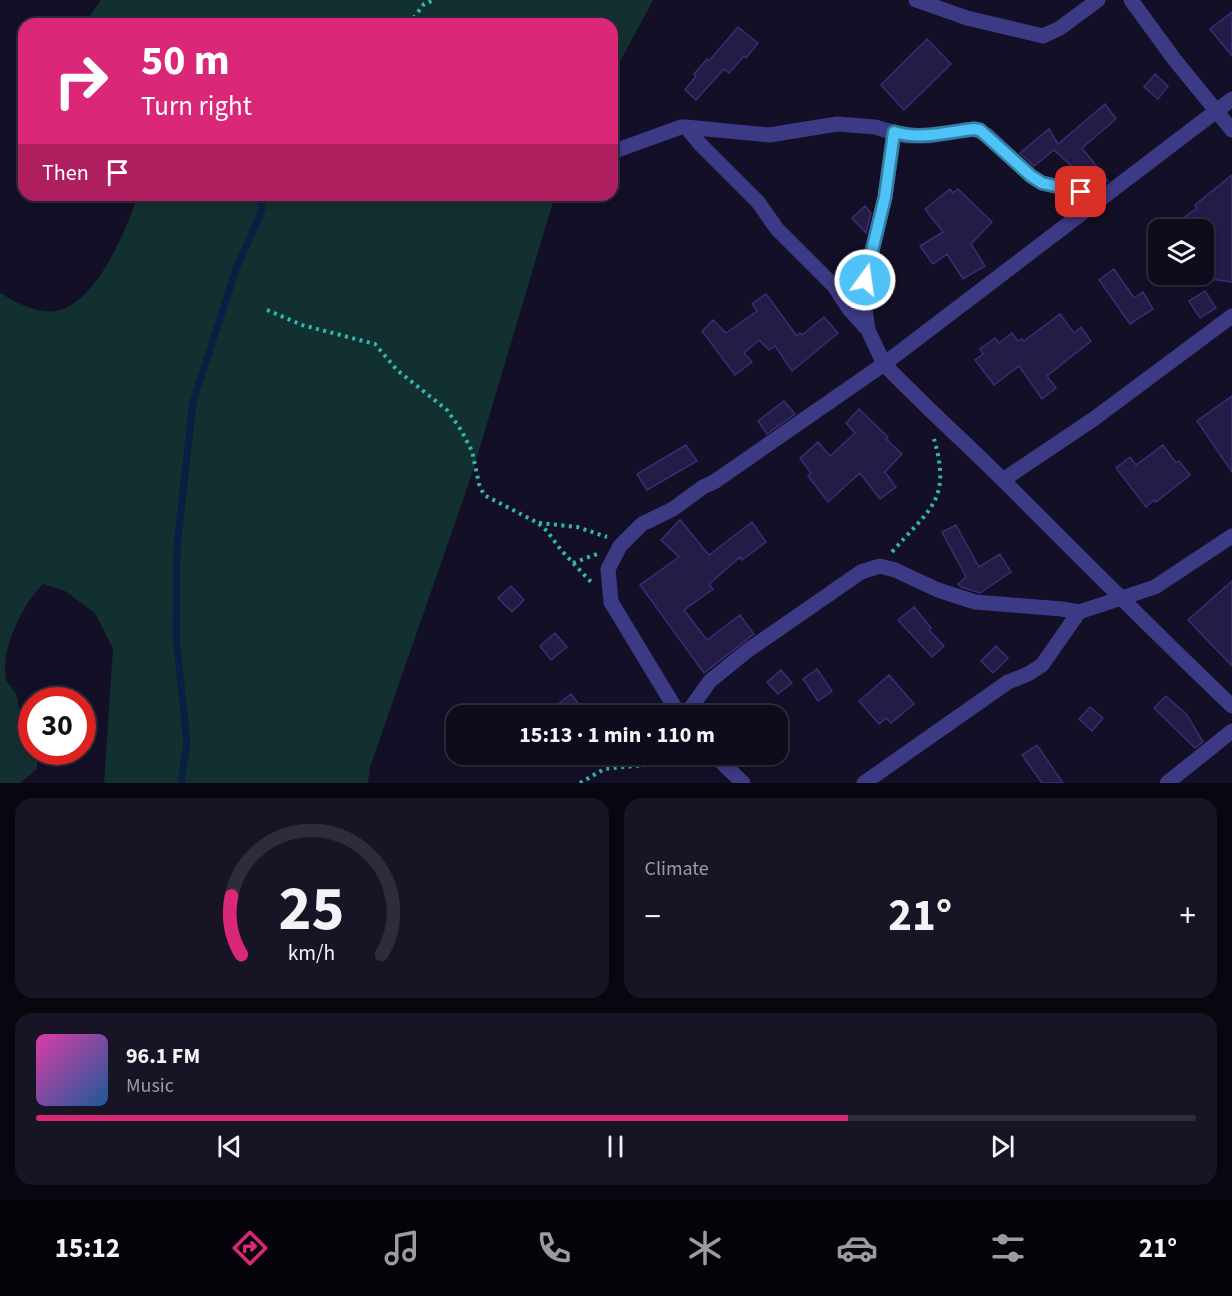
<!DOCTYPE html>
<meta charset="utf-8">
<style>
body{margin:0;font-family:"Source Sans 3",sans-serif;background:#171425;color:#f1f3f6;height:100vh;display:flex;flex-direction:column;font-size:22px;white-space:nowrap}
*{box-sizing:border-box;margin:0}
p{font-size:20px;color:#9b9ba3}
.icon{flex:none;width:33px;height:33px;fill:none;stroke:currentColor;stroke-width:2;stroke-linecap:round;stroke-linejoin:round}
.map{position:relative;height:783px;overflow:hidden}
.panel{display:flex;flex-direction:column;gap:15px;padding:15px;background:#08060f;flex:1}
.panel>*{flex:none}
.top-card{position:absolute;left:18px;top:18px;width:600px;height:183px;border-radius:18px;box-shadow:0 3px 9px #0003,0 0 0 2px #2e2b3b;background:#db2777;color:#fff;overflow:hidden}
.controls{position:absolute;left:1148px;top:219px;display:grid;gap:12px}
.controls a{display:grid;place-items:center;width:66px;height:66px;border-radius:12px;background:#0e0b1c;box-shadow:0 3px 9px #0003,0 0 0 2px #2e2b3b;font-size:30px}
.speed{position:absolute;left:18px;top:687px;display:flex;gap:12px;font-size:30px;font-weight:700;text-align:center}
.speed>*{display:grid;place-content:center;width:78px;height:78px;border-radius:50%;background:#0e0b1c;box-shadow:0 3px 9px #0003,0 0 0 2px #2e2b3b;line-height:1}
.speed .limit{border:9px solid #d22;background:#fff;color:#111}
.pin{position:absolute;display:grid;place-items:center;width:51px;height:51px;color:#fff;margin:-26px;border-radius:12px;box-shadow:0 3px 9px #0006}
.me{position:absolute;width:66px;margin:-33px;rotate:14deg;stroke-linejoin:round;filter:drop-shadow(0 0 4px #0008)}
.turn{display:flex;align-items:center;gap:21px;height:126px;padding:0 24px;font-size:27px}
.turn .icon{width:78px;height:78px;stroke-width:2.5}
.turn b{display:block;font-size:42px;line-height:51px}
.then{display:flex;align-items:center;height:57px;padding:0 24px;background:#0003;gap:12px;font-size:22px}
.big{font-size:45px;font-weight:700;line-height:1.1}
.panel .widget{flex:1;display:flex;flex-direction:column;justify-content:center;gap:9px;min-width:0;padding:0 21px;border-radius:18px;background:#171425}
.panel .dial{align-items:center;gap:0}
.dial svg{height:156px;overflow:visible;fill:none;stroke:#2e2b3b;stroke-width:7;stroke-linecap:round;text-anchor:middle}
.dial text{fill:#f1f3f6;stroke:none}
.song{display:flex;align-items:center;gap:18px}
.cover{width:72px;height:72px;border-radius:9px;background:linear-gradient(135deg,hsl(320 70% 55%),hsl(210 70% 35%))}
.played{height:6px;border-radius:3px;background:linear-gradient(90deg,#db2777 70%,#2e2b3b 70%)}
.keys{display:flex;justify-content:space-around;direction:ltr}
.heat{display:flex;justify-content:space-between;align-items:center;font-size:33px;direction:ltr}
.panel .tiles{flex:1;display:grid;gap:15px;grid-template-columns:1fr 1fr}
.widget:last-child{grid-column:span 2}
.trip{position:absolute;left:446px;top:705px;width:342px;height:60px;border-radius:18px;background:#0e0b1c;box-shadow:0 3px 9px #0003,0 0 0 2px #2e2b3b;font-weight:700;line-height:60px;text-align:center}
.dock{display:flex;height:96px;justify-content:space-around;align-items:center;background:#06040b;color:#9b9ba3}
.dock .icon{width:42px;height:42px}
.dock .current{color:#db2777}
.dock b{font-size:27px;color:#f1f3f6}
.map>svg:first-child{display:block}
</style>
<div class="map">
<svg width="1232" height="783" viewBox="0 0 1232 783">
<rect width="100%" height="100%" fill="#130f26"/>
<!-- green -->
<path fill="#12302f" d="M101,0H653L612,77V24H89V17Z
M138,195H555L472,474L370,767L368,783H104L113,649L95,613L65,591L43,584C23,604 0,649 6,679C8,685 14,689 16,694C19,701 18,710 21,717C27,734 32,731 32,752H38L37,769L20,783H0V293C15,302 37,314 56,311C97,303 126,230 138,195Z"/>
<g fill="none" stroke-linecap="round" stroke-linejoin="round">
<!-- stream -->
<path stroke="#0a1f44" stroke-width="7" d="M181,783L187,743L176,637L177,547L193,402L237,266L262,211L260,195"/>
</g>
<!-- building -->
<path fill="#241b47" stroke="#3b2d73" stroke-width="1.5" d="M1232,12V56L1210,29Z
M738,27L758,43L746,58L744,56L729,73L724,69L696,100L685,90L696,76L694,74L707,59L709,61Z
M927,39L951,64L904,110L881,85Z
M1155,74L1168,86L1158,99L1144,87Z
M1105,104L1116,119L1082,148L1108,181L1102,186L1090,183L1054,150L1034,166L1020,153L1049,129L1058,144Z
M1232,175V282L1203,278V230H1167L1197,208L1195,205Z
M950,189L953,193L958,189L992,222L971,244L985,266L963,279L947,254L933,264L920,246L943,232L925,209Z
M865,206L871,213L866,233L852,218Z
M1114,269L1134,298L1143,292L1153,309L1130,324L1099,280Z
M1205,291L1216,308L1200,318L1189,301Z
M766,294L797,336L800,333L802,335L824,317L838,333L792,371L775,346L769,350L759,340L744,353L752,362L735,375L702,331L713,320L726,333L757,311L752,304Z
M1060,314L1074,333L1081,327L1091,341L1047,376L1056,388L1042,399L1019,366L994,385L975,360L983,354L980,349L995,338L999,343L1012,333L1018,341L1022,339L1024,341Z
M1232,396V472L1197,421Z
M784,401L795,414L767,434L758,421Z
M859,409L888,437L886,439L902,454L885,472L896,487L880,499L860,473L828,502L808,476L811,473L800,458L818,442L830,456L855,433L846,423Z
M686,445L697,461L647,490L637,474Z
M1163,445L1176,463L1179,461L1190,475L1156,502L1154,500L1146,507L1116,468L1130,457L1136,465Z
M680,520L709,555L752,522L766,542L742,560L740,557L709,584L713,589L684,610L707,640L740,615L754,634L704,673L640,585L679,557L661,540Z
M956,525L979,567L1000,554L1011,572L980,593L961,587L958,584L966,577L942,532Z
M1232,581V666L1188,620Z
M511,586L524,600L512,612L498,598Z
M914,607L931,628L929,630L944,646L932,657L898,620Z
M555,633L567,647L551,660L540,646Z
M996,646L1008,658L993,673L981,661Z
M817,669L832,691L818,701L803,679Z
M781,670L792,683L778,694L767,682Z
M889,675L914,704L891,723L886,718L879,724L859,701Z
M571,694L588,716H543Z
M1166,696L1187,715L1203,742L1195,748L1154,708Z
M1090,707L1103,718L1092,731L1079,719Z
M1037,745L1063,783H1042L1022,755Z"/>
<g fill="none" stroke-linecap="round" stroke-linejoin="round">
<!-- path -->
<path stroke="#2fb8b0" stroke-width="4" stroke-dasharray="3 4.5" stroke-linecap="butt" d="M409,24L424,4L434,0
M267,310L302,325L375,344L397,370L447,410L461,430L472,451L479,484L484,495L538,523L547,531L561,550L591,582
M539,523L577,527L607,537
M892,552C929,509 952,501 934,439
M573,563L597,554
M580,783L604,769L698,760"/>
<!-- minor -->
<path stroke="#3d3a85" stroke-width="15" d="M916,0L967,18L1043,36L1060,28L1098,0
M1131,0L1174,59L1232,130
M686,127L769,135L837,124L875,127L907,136H928L974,129L987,135L1031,176L1042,183L1104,196
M612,152L681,127H686L701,145L758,202L777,229L834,286L849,309L868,330L884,364L1232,99
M868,330L864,301L865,281L885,197L894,132
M1003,480L1095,418L1232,316
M680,716L611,602L608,569L620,546L642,524L673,509L703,487L714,482L884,364C923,405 965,442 1005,482C1080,557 1155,633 1232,706
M685,716L710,681L747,651L861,572L880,566L895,570L938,590L975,602L1062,609L1079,612L1155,587L1232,536
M713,754L743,783
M864,783L1008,682L1028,674L1042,665L1079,612
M1167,783L1232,731"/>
</g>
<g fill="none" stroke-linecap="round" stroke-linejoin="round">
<defs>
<path id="route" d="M865,280L885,197L894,132C921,140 946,132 974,129L980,130L1031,176L1042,183L1081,192"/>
</defs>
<!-- route casing -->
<use href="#route" stroke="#337fa1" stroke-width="15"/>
<!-- route -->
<use href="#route" stroke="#4fc3f7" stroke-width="10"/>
</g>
</svg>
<div class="controls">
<a><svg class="icon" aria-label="layers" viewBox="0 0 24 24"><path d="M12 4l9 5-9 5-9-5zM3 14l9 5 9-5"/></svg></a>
</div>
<div class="speed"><div class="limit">30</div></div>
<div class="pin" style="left:1081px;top:192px;background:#d93025"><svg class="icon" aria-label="arrive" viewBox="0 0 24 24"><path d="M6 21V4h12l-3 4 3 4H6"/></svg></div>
<svg class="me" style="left:865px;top:280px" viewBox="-20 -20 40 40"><circle r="17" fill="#4fc3f7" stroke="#fff" stroke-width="3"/><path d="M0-11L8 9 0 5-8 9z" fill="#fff"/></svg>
<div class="trip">15:13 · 1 min · 110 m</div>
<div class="top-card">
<div class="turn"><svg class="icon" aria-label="right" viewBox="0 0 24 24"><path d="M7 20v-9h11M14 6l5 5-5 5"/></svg><div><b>50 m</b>Turn right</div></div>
<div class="then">Then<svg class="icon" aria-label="arrive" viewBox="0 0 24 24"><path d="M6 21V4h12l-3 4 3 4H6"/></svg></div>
</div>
</div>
<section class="panel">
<div class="tiles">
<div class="widget dial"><svg viewBox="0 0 100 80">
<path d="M14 69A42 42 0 1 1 86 69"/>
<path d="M14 69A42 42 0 0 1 9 39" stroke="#db2777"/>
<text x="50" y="56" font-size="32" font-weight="700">25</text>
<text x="50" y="72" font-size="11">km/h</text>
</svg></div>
<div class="widget"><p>Climate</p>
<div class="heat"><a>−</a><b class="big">21°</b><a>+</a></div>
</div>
<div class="widget">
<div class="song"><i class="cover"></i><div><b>96.1 FM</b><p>Music</p></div></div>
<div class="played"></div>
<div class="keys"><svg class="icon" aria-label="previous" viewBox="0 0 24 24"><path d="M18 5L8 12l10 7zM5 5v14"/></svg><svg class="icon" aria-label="pause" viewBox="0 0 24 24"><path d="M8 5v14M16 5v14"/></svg><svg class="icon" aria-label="next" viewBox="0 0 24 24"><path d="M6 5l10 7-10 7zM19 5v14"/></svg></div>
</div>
</div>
</section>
<nav class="dock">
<b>15:12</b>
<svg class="icon current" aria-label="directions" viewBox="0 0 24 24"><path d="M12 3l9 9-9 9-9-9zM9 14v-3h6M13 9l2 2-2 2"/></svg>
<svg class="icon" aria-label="music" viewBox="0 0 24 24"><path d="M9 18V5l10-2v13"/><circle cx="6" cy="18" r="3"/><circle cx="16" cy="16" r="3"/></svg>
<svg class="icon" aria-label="phone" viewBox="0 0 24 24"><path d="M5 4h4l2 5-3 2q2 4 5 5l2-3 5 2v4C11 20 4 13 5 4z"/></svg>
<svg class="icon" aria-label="climate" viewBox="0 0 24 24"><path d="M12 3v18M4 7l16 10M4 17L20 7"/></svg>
<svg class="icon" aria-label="car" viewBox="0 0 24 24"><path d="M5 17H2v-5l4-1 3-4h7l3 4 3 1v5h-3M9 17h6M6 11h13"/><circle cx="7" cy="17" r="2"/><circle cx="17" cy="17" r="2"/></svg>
<svg class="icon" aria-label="filters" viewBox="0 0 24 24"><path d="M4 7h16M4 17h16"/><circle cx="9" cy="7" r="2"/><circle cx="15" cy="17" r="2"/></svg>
<b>21°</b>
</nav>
